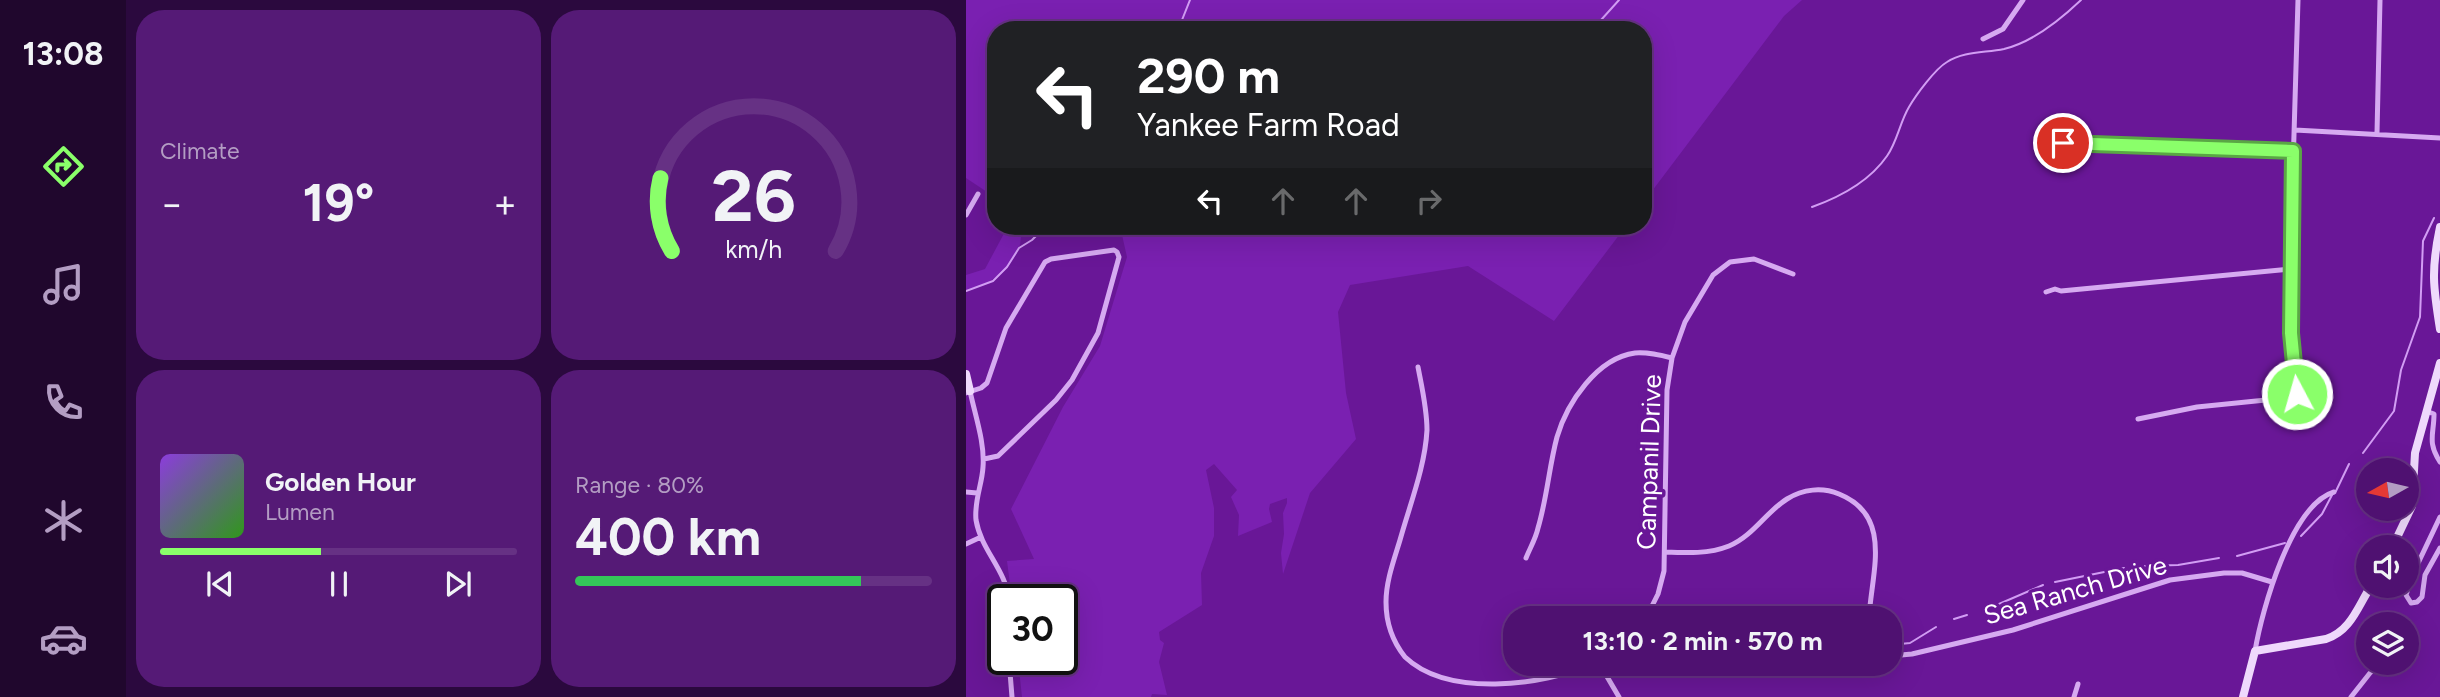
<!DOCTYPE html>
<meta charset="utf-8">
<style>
body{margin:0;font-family:Figtree,sans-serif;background:#551a76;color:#f1f3f6;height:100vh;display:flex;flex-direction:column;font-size:26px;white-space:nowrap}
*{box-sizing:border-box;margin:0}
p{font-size:23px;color:#b39dc3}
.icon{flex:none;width:38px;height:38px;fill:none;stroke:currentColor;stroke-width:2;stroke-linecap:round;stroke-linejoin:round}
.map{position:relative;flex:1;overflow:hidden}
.details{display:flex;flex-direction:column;gap:10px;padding:10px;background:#2b093e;width:840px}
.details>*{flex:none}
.guide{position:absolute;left:21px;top:21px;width:665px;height:214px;border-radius:28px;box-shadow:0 7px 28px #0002,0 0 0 2px #663184;background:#202124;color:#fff;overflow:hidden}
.needle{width:46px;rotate:262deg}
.controls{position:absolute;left:1390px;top:458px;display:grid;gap:14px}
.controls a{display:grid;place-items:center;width:63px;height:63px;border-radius:50%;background:#4f1171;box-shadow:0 7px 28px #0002,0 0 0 2px #663184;font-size:35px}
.speed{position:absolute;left:21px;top:584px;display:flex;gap:14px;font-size:35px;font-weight:700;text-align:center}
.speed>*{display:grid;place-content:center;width:91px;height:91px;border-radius:50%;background:#4f1171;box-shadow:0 7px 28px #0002,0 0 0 2px #663184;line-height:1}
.speed .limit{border:4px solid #111;border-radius:10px;background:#fff;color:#111}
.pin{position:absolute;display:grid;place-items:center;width:60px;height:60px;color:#fff;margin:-30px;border:4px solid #fff;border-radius:50%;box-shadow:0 2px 7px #0007}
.me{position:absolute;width:77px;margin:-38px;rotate:354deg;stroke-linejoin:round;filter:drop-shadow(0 0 5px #0008)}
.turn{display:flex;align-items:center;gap:24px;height:147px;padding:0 35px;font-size:32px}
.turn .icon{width:91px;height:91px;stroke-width:2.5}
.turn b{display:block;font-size:49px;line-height:60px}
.lanes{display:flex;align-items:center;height:66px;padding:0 35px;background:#0003;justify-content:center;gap:35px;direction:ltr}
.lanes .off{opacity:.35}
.big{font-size:52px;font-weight:700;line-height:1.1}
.details .widget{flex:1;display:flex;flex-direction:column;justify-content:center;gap:10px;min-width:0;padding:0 24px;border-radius:28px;background:#551a76}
.details .dial{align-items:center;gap:0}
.dial svg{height:182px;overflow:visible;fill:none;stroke:#663184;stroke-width:7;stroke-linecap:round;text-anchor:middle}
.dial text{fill:#f1f3f6;stroke:none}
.song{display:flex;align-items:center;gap:21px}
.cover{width:84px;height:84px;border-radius:10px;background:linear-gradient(135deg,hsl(270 70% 55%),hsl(110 70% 35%))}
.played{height:7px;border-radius:4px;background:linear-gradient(90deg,#8aff6a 45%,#663184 45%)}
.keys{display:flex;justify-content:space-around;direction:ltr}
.heat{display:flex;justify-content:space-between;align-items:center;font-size:38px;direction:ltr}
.charge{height:10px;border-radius:5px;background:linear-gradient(90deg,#34c759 80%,#663184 0)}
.details .tiles{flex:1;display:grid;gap:10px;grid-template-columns:repeat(2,1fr)}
.trip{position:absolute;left:537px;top:606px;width:399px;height:70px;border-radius:28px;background:#4f1171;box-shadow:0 7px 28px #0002,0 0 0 2px #663184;font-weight:700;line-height:70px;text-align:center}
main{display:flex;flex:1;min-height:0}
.tabs{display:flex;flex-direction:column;width:126px;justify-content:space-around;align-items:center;background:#20072d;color:#b39dc3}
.tabs .icon{width:49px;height:49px}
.tabs .active{color:#8aff6a}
.tabs b{font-size:32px;color:#f1f3f6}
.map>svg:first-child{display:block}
</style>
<main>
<nav class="tabs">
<b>13:08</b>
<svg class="icon active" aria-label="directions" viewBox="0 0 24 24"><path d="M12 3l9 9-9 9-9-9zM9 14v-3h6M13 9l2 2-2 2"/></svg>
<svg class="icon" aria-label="music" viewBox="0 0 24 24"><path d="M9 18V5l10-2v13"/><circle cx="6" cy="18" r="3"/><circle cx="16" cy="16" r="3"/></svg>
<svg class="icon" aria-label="phone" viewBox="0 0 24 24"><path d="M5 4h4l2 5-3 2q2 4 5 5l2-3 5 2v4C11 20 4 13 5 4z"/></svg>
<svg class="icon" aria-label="climate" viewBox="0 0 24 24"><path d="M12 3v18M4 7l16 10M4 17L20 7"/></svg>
<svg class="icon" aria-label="car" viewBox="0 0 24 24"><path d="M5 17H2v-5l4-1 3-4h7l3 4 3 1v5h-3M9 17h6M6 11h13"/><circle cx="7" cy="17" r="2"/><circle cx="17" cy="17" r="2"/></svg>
</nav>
<section class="details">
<div class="tiles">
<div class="widget"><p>Climate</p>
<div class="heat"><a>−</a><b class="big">19°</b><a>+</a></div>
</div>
<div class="widget dial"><svg viewBox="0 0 100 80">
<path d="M14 69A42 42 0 1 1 86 69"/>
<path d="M14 69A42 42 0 0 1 9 37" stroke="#8aff6a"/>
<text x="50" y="56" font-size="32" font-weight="700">26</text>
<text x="50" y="72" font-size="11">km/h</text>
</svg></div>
<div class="widget">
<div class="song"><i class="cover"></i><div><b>Golden Hour</b><p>Lumen</p></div></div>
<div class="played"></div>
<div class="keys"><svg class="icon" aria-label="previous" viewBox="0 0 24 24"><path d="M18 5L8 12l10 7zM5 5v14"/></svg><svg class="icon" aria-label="pause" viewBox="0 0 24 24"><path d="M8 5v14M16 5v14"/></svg><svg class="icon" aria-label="next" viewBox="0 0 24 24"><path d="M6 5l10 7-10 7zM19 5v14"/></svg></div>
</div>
<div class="widget"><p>Range · 80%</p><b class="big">400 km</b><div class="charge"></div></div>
</div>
</section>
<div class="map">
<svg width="1474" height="697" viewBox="0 0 1474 697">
<rect width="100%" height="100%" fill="#691797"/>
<!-- green -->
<path fill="#7a20b1" d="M0,0H836L818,16L677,203V30H30V198L0,178Z
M42,226H56C55,233 55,242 53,249C43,271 23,285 0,291V275L19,269Z
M154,226H660L588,321L502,266L384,285L372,312L380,393L390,439L344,493L317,574L315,553L318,534L317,513L321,503V498L304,504L303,509L306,522L272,536L273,515L265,497L271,490L248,464L240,470L248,508V536L235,573L236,605L193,632L194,640L198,643L193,662L201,695L186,694L185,697H56L52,660H96V600H46L41,561L68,559L45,509L97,407L134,346L161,257Z"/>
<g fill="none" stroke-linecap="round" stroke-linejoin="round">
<!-- stream -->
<path stroke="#d29df4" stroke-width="2" d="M212,30L224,0
M626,30L653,0
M846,207C874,197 903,182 921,156C931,142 934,122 943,107C950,95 969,69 981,62C998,51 1019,53 1038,49C1067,42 1094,20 1115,0
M0,291L27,281L41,267L53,248L66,240L80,226
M1397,453L1428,411L1435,370L1454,317L1457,241L1468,218
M1370,491L1383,464
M1335,536L1356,514L1366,495
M1271,556L1319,543
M1179,566L1212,565L1253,558
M1168,567H1169
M1089,582L1158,568
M1026,607L1077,585
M988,619L1001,615
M924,645L944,643L970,627
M795,666L802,663"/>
<!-- street -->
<path stroke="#d6aaf1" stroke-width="5" d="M1017,39L1037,29L1057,0
M1329,130L1474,138
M1411,133L1414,0
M1080,136L1104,144L1327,151
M0,215L12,194
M1080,292L1089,289L1095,291L1324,269
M452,367C456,388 461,409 461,430C459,467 444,504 434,540C428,560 420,581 420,602C420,622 427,642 439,657C481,697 575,687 629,663
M4,391C9,415 19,443 17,467C16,485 8,501 10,520C15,550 40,570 43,600
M0,393L15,388L21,383L40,328L79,262L85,259L148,250L151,252L153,257L132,333L106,380L90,400L32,456L18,459
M1460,411L1468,414C1468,434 1461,442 1474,462
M1172,419L1231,407L1329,397L1330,394L1325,347L1324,269L1332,0
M0,492L11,493
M1474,517L1446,576L1440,595L1445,603L1451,602L1456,597L1459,575L1474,548
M0,544L15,537
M699,552C721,553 743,554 763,546C787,536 800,512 821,499C837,489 856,487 873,494C928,516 905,574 903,618
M560,558C564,548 570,538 572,528C581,498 583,467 591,437C601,403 631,358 669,353C682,352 694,355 706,358
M680,618L692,594L698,571L701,390L706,358L719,322L747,275L764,262L788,259L827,274
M1289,651C1296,610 1325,505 1368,492
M924,652L935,655L946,654L1047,630L1204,580L1258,573H1276L1306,582
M43,660L46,697
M633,663L653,697
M1108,697L1112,684
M1385,697L1404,673L1415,663"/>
<!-- secondary -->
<path stroke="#efd9fc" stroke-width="8" d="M1474,227C1465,270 1467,286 1474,329
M0,374L4,391
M1426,548L1446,506L1449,453L1474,363
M1277,697L1289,651L1360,639C1385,631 1392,606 1405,586"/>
</g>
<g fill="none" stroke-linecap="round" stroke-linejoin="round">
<defs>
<path id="route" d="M1097,143L1327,151L1325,333L1331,394"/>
</defs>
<!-- route casing -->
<use href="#route" stroke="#5aa645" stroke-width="18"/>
<!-- route -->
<use href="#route" stroke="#8aff6a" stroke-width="12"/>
</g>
<g text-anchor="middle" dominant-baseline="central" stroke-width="7" stroke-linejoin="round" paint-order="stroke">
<!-- street labels -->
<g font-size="26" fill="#fff" stroke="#691797">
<text transform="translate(683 462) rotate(-88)">Campanil Drive</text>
<text transform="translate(1109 590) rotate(-16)">Sea Ranch Drive</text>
</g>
</g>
</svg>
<div class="controls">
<a><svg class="needle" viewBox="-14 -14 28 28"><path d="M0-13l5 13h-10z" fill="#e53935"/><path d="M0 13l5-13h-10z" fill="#b39dc3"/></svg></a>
<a><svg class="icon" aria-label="sound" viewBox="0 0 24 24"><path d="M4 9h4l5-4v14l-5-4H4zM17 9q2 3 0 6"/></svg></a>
<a><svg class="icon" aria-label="layers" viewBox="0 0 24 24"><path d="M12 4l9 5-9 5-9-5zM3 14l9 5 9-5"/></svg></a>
</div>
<div class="speed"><div class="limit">30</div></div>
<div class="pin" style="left:1097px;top:143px;background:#d93025"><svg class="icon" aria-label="arrive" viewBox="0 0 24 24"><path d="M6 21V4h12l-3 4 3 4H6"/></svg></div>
<svg class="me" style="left:1331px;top:394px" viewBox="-20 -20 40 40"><circle r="17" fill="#8aff6a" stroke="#fff" stroke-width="3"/><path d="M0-11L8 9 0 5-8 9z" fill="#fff"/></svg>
<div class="trip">13:10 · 2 min · 570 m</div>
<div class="guide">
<div class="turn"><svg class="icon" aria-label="left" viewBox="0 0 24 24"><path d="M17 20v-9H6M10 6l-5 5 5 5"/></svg><div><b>290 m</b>Yankee Farm Road</div></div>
<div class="lanes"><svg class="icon" aria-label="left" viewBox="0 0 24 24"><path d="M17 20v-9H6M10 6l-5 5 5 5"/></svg><svg class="icon off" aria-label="ahead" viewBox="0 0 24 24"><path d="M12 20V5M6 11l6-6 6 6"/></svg><svg class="icon off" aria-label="ahead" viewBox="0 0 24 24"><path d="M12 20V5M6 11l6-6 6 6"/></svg><svg class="icon off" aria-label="right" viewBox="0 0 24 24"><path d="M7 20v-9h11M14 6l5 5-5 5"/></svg></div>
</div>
</div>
</main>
